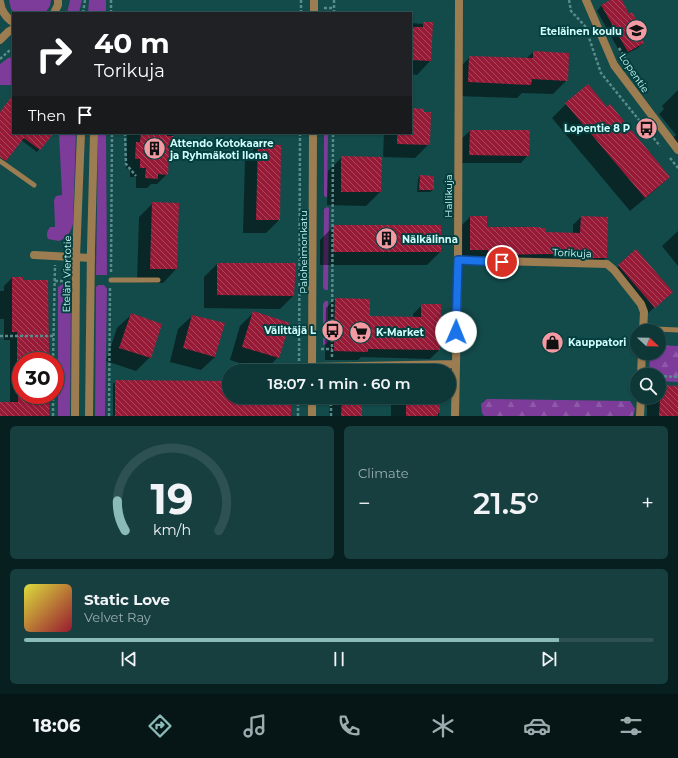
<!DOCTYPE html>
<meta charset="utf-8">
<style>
body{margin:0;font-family:Montserrat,sans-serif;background:#173f40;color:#f1f3f6;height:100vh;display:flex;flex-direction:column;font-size:15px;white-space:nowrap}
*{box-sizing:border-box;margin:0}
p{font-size:13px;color:#9bacae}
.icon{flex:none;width:22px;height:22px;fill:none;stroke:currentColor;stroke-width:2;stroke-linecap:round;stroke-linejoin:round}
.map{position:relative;height:416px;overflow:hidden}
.drawer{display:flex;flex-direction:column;gap:10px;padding:10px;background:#081f1f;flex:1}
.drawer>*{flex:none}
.banner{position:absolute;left:12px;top:12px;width:400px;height:122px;border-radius:0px;box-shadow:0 1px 3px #0004,0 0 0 1px #2e5253;background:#202124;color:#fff;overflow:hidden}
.needle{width:26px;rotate:112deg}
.controls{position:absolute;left:630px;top:324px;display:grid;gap:8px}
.controls a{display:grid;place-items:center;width:36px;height:36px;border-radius:50%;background:#0e3838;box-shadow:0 1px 3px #0004,0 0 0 1px #2e5253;font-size:20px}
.speed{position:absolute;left:12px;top:352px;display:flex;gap:8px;font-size:20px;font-weight:700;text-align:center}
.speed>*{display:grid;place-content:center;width:52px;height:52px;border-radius:50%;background:#0e3838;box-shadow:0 1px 3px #0004,0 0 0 1px #2e5253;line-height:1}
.speed .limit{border:6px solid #d22;background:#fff;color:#111}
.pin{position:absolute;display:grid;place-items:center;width:34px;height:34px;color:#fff;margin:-17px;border:2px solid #fff;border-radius:50%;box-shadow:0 1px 4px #0007}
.me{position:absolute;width:44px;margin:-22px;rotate:1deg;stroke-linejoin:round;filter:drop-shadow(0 0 3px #0008)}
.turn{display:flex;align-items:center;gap:14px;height:84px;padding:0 16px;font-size:18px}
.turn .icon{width:52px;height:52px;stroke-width:2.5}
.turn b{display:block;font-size:28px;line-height:34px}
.then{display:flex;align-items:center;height:38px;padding:0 16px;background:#0003;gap:8px;font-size:15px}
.big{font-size:30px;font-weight:600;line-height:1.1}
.drawer .widget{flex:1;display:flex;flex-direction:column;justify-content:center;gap:6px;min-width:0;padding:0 14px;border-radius:6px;background:#173f40}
.drawer .dial{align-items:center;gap:0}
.dial svg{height:104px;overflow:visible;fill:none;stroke:#2e5253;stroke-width:7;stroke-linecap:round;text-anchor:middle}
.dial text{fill:#f1f3f6;stroke:none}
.song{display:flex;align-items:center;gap:12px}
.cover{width:48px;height:48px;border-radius:6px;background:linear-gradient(135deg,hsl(60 70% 55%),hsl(350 70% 35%))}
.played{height:4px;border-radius:2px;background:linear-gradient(90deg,#8bbbb9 85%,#2e5253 85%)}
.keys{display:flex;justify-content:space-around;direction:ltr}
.heat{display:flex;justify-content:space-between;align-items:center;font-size:22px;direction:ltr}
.drawer .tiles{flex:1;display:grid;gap:10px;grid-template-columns:1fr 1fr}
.widget:last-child{grid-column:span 2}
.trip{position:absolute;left:222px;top:364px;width:234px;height:40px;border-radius:20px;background:#0e3838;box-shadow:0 1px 3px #0004,0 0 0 1px #2e5253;font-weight:600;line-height:40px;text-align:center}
.tabs{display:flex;height:64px;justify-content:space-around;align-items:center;background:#061616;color:#9bacae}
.tabs .icon{width:28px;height:28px}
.tabs .current{color:#8bbbb9}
.tabs b{font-size:18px;color:#f1f3f6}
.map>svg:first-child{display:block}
</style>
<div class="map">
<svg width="678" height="416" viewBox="0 0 678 416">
<defs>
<pattern id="forest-firs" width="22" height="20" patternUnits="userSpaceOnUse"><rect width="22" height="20" fill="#7d3c99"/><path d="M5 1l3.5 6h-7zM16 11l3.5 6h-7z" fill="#8e59a8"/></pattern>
<pattern id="building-back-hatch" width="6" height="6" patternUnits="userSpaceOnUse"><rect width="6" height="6" fill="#971a37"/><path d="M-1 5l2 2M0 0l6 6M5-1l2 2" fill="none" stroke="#a9485f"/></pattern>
</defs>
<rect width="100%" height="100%" fill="#134a4a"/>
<!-- grass -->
<path fill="#7d3c99" d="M9,0H51L50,6L45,13H15L11,9Z
M70,0H82L79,13H67Z
M89,0H106V13H88Z
M13,57V87L10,85H0V64L8,58Z
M59,133H76L73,224C70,233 68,237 59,241L48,239C46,235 47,231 50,227H55L54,200L56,196L62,195Z
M98,133H106L107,275H96Z
M324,133H328L327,197H325L324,195Z
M327,207L329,208L328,290H325L323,288L324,209Z
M63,284H70L71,292L70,416H58V287Z
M98,285H104L107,289L105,416H95L96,287Z
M325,301H328V341L327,344L323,345V304Z"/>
<!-- forest -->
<path fill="url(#forest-firs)" d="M659,345L678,346V382L659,381V375H649L650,353H659Z
M487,399L630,401L635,409L633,416H484L482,413L481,404Z"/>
<!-- shadow -->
<path fill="#0007" d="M613,0H621L629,15L637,23L634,26L643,43L638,48L622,56L597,11L602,5Z
M411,23L422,24L423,23L430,61L417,75L411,74Z
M533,52L567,80L553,94L522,93L517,98L455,96L456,71L470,57L526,59Z
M588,86L669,177L655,190L630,211L552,118L566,104Z
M678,90V155L673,149L672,139L676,135L659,114L664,109L662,106Z
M13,107V133H46L50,136L37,152L21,140L3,162L0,160V113Z
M411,109L429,144L415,158L383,157L384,133H411Z
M470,131H529L528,155L521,163H462V138Z
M127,133H173V156L167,161V174L157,184H151L147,188H136V177H130V169L126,168Z
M258,145L279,220L266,233H243L245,158Z
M342,157L380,192L366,206L327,205L328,171Z
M420,176L433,190L430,192H417L418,179Z
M153,203L178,204L176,269L163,283L137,282L139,217Z
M470,217L486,228L545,233H573V225L581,217L607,218L606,258L598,266L462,258V225Z
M334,226L440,252L427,265H320V240Z
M678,231V266L662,246Z
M636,250L672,292L646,315L611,273Z
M217,264L293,296L280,309L204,308V277Z
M12,278L48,361H21V395H48V416H0V403H10V340H4V319H0V291H4V286Z
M335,299L369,317L413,318V314L422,305L439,350L430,359L361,357L358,360H325L326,308Z
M254,312L278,357L265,371L230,360L240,326Z
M131,315L150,357L136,371L106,361L117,328Z
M192,316L215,357L201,370L170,362L178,329Z
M116,381L229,382V397H290V416H113V384Z
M661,386L678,387V416H647V399L650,397H659V388Z
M340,397H361L360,416H329V408Z
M399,397H440L439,416H391V405Z"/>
<!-- building -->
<path fill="url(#building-back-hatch)" d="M610,0H622L629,14L632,12L638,23L635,25L644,43L628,52L601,5Z
M423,22H433L431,61L411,60V27H423Z
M533,51L569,53L568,81L532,79L531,85L468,82L469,56L533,58Z
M588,84L607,107L610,104L670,177L645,198L565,103Z
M13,95V133H54L40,150L24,138L6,161L0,157V112Z
M411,108L424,109V112H431L430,145L397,144V133H411Z
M470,130H530L529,156L469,155Z
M141,133H167V136H174V157L169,156L168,175L158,174V179L145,178L146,168H140V159H135L136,142H140Z
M258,144L281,145L280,220H256Z
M341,156L382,157L381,192H341Z
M420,175L434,176V190H419Z
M152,202L179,203L177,269H150Z
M470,216H487V227H540V228H546V232L580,233L581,216L608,217L607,258H575L576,255L546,254L488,255V250H470Z
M333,225H441V252H333Z
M636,249L673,292L655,308L618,265Z
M217,263H296L294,296L217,295Z
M12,277H23V280H48L49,361H17V332H12Z
M335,298L370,299V316L421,317V304H441L440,350L368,349V352L334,351Z
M253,311L290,323L279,358L242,347Z
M131,313L162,324L151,358L119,348Z
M192,315L225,323L215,357L183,348Z
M115,380L229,381V397H291V416H115Z
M661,385L678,386V416H659Z
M18,395H49V416H0V402H18Z
M342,397H362V416H341Z
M406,397H440V413H438V416H406Z"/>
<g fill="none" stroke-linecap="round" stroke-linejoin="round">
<!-- path -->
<path stroke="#588b8b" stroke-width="2.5" stroke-dasharray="3 2" stroke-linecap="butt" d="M569,0L571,11L585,26L601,73L660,146
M324,8H334
M83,13L85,0
M111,13V0
M301,13V0
M334,13V0
M619,48L625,58L646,89
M0,59L9,51L13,52
M125,133L126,164L136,176
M670,158L678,168
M111,272L112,133
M55,281H66
M0,336H54
M321,349H332
M332,357L333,133
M53,361L55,265
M299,371L300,133
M659,376L678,377
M53,416V395
M109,416L110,287
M298,416V397
M331,416V397"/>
<!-- service -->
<path stroke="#9c7c51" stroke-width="5" d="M0,161L34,185
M111,280H158
M643,330L655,329L678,330"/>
<!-- minor -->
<path stroke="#9c7c51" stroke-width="8" d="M314,0V13
M34,255L91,258
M458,260L607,264L614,270L641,304L644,312L643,331
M312,367L456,364
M312,371L313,133
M641,375L642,353
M312,416V397
M455,416L458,260L459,0
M640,416L641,397"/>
<!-- tertiary -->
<path stroke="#9c7c51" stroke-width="8" d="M586,0L614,65L678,150
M0,2C1,10 6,18 13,22
M54,13L58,5V0
M0,40L8,32L13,29
M75,416L76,257L81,133
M89,416L91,249L94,133"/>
</g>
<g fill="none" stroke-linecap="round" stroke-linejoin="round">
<defs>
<path id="route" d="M456,332L458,260L502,262"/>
</defs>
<!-- route casing -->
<use href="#route" stroke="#114b97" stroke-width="10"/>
<!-- route -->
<use href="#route" stroke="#1a73e8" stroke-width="7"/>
</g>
<!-- icons -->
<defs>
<symbol id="school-disc" viewBox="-11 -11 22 22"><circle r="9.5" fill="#f49aa2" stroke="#033f3f"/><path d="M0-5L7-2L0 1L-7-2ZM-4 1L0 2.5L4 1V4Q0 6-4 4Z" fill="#111"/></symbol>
<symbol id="bus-disc" viewBox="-11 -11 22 22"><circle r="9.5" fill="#f49aa2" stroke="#033f3f"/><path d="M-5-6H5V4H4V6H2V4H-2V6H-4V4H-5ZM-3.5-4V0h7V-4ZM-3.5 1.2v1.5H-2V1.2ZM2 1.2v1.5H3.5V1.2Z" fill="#111"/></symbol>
<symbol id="building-disc" viewBox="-11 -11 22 22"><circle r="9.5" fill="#f49aa2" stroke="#033f3f"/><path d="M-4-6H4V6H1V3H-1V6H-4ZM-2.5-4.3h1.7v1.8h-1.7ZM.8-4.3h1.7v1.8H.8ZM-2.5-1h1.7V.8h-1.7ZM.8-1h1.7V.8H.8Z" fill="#111"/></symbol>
<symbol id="supermarket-disc" viewBox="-11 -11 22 22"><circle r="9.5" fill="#f49aa2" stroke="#033f3f"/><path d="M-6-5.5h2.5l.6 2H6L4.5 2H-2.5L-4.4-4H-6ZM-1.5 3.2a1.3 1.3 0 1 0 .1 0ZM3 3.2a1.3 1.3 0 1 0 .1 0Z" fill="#111"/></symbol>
<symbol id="shop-disc" viewBox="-11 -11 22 22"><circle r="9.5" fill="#f49aa2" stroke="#033f3f"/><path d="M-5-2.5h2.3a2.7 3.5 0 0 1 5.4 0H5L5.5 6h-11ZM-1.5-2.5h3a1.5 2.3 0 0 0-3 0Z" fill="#111"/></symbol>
</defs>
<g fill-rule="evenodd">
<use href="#school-disc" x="624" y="18" width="25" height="25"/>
<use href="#bus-disc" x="634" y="116" width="25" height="25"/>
<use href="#building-disc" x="142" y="136" width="25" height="25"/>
<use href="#building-disc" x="374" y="226" width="25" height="25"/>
<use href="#bus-disc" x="320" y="318" width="25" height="25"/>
<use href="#supermarket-disc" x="348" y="320" width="25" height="25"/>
<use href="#shop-disc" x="540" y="330" width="25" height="25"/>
</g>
<g text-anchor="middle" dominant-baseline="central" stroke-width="4" stroke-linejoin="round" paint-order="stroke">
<!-- poi labels -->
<g font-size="10" font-weight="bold" fill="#d0fdfc" stroke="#033f3f" text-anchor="start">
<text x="622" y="31" text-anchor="end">Eteläinen koulu</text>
<text x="630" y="128" text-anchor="end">Lopentie 8 P</text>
<text x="170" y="143">Attendo Kotokaarre<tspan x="170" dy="12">ja Ryhmäkoti Ilona</tspan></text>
<text x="402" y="239">Nälkälinna</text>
<text x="316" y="330" text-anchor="end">Välittäjä L</text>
<text x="376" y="332">K-Market</text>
<text x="568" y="342">Kauppatori</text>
</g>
<!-- street labels -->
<g font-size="10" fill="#d0fdfc" stroke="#033f3f">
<text transform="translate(634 73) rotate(56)">Lopentie</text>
<text transform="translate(448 196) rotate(-90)">Hallikuja</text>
<text transform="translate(303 252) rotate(-90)">Paloheimonkatu</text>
<text transform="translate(572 253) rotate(2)">Torikuja</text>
<text transform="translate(67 274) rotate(-89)">Etelän Viertotie</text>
</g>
</g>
</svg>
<div class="controls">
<a><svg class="needle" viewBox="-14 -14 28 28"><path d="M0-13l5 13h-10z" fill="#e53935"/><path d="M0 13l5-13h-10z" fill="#9bacae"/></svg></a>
<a><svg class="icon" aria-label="search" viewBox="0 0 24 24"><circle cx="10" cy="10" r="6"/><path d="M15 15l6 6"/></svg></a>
</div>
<div class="speed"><div class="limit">30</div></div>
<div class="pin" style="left:502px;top:262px;background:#d93025"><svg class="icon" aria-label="arrive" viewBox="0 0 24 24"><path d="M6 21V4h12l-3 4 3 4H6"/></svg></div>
<svg class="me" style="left:456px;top:332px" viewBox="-20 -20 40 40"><circle r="19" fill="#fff"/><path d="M0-13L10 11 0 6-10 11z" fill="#1a73e8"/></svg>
<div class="trip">18:07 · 1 min · 60 m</div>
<div class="banner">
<div class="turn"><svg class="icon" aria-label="right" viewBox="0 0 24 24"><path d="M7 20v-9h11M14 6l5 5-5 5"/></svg><div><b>40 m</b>Torikuja</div></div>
<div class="then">Then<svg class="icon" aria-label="arrive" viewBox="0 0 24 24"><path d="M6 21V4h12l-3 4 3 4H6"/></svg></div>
</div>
</div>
<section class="drawer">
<div class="tiles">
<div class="widget dial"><svg viewBox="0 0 100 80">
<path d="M14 69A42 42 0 1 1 86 69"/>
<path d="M14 69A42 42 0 0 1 8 46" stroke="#8bbbb9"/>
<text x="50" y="56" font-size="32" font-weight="700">19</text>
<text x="50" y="72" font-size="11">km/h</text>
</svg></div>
<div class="widget"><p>Climate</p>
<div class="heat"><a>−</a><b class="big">21.5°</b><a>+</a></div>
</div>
<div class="widget">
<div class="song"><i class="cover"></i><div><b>Static Love</b><p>Velvet Ray</p></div></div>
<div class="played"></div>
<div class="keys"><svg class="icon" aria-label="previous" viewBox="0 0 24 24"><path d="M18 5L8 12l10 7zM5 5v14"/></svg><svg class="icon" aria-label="pause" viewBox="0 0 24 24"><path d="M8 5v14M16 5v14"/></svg><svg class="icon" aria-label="next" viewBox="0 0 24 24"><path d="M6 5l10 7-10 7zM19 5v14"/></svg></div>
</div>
</div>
</section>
<nav class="tabs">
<b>18:06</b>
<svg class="icon current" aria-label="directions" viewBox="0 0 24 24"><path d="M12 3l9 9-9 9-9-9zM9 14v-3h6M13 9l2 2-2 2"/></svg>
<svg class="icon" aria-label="music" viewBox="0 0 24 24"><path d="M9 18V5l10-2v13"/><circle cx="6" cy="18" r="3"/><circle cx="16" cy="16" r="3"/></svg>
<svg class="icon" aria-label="phone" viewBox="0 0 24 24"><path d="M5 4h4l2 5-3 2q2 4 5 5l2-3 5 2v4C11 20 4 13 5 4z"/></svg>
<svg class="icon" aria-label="climate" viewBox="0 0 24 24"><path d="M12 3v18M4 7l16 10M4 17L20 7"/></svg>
<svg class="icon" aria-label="car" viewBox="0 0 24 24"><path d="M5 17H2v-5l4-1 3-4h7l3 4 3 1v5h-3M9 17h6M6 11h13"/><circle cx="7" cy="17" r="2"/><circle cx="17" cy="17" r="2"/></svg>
<svg class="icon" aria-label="filters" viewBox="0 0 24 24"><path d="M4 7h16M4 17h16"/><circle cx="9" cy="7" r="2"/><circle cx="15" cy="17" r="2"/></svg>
</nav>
